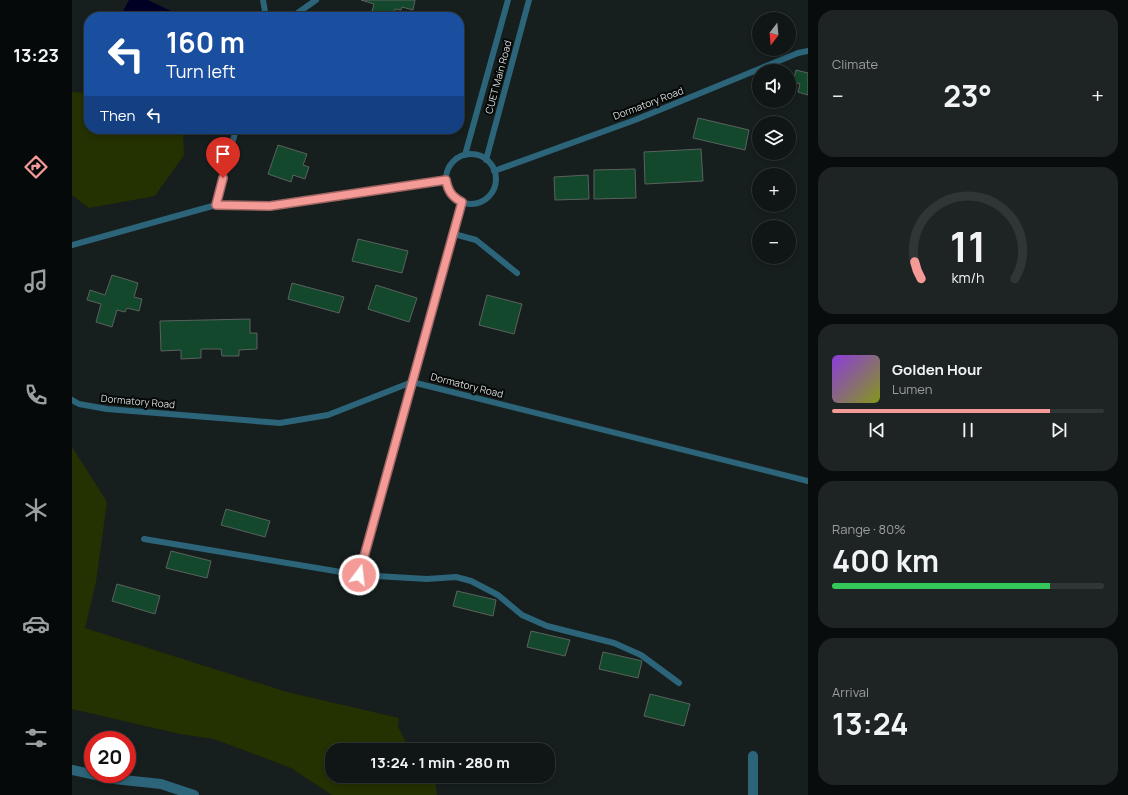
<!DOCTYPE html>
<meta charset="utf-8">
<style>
body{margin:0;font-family:Manrope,sans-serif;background:#1e2323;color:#f1f3f6;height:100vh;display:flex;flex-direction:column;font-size:15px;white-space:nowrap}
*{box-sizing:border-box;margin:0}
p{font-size:13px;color:#9c9fa1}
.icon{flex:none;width:22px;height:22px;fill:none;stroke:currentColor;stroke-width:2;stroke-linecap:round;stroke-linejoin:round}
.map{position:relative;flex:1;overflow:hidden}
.side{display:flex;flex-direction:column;gap:10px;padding:10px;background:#090c0c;width:320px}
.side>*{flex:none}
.top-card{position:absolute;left:12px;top:12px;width:380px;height:122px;border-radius:16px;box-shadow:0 2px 6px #0003,0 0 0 1px #303535;background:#1a4fa0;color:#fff;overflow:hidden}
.needle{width:26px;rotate:196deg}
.fabs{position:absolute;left:680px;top:12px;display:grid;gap:8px}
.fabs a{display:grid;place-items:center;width:44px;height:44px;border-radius:50%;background:#101616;box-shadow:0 2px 6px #0003,0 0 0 1px #303535;font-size:20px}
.speed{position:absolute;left:12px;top:731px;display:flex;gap:8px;font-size:20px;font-weight:700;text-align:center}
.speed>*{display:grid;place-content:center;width:52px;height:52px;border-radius:50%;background:#101616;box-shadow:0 2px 6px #0003,0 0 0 1px #303535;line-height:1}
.speed .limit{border:6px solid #d22;background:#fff;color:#111}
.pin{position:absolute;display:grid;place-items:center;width:34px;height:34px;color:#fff;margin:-41px -17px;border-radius:50% 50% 50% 0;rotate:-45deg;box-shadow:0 0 4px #0007}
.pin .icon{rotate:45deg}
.me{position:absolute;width:44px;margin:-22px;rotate:15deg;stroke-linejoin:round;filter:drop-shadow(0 0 3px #0008)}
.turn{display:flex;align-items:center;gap:14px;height:84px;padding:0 16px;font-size:18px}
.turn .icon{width:52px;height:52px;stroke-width:2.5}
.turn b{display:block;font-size:28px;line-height:34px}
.then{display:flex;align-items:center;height:38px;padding:0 16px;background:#0003;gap:8px;font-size:15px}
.big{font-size:30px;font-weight:700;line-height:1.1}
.side .widget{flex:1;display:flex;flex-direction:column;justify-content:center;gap:6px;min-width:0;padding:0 14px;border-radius:16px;background:#1e2323}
.side .dial{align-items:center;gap:0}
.dial svg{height:104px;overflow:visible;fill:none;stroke:#303535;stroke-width:7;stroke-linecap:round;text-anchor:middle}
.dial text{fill:#f1f3f6;stroke:none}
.song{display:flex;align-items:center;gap:12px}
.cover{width:48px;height:48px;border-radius:6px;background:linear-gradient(135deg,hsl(270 70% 55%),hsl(70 70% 35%))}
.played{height:4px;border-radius:2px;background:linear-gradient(90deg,#f59b97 80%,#303535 80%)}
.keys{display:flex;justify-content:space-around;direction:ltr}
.heat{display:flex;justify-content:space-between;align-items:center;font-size:22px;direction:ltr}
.charge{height:6px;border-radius:3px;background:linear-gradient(90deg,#34c759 80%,#303535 0)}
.trip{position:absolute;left:253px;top:743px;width:230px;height:40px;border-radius:16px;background:#101616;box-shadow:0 2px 6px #0003,0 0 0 1px #303535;font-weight:700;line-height:40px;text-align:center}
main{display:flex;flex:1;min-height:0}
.dock{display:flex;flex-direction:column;width:72px;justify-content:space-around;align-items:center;background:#060909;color:#9c9fa1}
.dock .icon{width:28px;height:28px}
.dock .current{color:#f59b97}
.dock b{font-size:18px;color:#f1f3f6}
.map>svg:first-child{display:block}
</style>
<main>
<nav class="dock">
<b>13:23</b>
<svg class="icon current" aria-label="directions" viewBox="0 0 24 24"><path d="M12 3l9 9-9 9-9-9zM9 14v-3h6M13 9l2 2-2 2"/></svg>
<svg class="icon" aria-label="music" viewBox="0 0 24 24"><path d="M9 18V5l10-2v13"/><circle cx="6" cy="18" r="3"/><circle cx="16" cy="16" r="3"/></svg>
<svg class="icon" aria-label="phone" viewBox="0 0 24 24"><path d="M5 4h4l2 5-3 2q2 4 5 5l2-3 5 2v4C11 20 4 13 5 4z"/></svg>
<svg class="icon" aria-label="climate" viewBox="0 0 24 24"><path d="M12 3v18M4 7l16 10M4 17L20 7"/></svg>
<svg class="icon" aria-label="car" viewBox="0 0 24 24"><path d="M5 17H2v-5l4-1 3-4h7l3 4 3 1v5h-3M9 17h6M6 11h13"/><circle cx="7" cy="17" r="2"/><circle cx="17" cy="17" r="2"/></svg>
<svg class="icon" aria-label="filters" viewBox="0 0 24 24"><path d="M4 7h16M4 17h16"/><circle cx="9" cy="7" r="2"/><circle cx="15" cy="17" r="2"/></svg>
</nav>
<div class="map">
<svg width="736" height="795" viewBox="0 0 736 795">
<rect width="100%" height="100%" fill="#161e1e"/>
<!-- green -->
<path fill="#243100" d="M0,92L17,93V129H111L112,155L83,196L17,208L0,195Z
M0,447L35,502L24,582L13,628L215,692L327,718L326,727L338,750H260V776H361L363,778L365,795H260L219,768L142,739L108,734L0,709Z"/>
<!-- water -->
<path fill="#000025" d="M57,0H76L103,13L104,17H48Z"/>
<!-- building -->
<path fill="#13482d" stroke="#5b625d" d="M289,0H343L341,10L330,7L329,10L323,9L321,17L300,11L302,4Z
M724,70L736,73V95L726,92L728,84L721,82Z
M626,118L677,130L673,150L621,138Z
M206,145L235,154L231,165L237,167L233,179L221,175L219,182L196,174Z
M629,149L631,181L573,184L572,152Z
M563,169L564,198L522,199V170Z
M516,175L517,199L483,200L482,177Z
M286,239L336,251L330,273L280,261Z
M40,275L66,283L62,297L70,299L67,311L55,308L53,312L45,310L40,327L24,322L29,304L15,300L18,290L33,295Z
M220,283L272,297L267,313L216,299Z
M304,285L345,298L337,322L296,309Z
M415,295L450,304L442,334L407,325Z
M178,319V333H185V349L167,350V356H150L149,349H129V358L109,359V350L89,351L88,321Z
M154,509L198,521L193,537L149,525Z
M99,551L139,561L135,578L94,568Z
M45,584L88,596L83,614L40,601Z
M385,591L424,600L421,616L381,606Z
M459,631L498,640L493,656L455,647Z
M531,652L570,661L566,678L527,669Z
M578,694L618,704L612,726L572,716Z"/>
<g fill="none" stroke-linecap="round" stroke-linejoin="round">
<!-- service -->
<path stroke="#2c6479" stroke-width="6" d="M191,0L194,17
M220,17L244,0
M374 179a25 25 0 1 1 50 0a25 25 0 1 1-50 0Z
M393,155L436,0
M414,160L457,0
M422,171L563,120L726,53L736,51
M144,205L164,129
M382,234L404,240L445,273
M0,245L144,205L198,206L374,180
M0,400L7,404L35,409L208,423L256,415L340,382L736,481
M72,539L287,575L355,579L384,577L399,581L426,595L450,615L475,626L542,643L569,655L607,683
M287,575L390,202"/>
<!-- minor -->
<path stroke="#2c6479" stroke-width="10" d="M681,756V795
M0,770L42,779L89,784L122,795"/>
</g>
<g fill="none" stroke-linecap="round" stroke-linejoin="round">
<defs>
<path id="route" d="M151,178L144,205L198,206L374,180C376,191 380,197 390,202L287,575"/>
</defs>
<!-- route casing -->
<use href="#route" stroke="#9f6562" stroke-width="10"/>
<!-- route -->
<use href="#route" stroke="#f59b97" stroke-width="7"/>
</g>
<g text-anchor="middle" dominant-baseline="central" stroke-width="4" stroke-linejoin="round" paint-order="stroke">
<!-- street labels -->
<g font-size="10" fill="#d6dbdb" stroke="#050807">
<text transform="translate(426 77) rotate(-75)">CUET Main Road</text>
<text transform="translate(576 103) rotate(-21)">Dormatory Road</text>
<text transform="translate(395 385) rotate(14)">Dormatory Road</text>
<text transform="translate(66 401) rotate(5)">Dormatory Road</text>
</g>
</g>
</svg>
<div class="fabs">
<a><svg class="needle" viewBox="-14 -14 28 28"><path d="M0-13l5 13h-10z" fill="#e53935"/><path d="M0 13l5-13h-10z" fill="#9c9fa1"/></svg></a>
<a><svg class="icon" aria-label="sound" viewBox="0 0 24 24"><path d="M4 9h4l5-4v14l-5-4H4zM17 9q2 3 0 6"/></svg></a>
<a><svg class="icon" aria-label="layers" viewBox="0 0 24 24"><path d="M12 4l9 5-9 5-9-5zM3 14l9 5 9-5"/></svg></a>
<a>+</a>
<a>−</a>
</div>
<div class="speed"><div class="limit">20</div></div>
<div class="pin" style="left:151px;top:178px;background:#d93025"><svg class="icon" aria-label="arrive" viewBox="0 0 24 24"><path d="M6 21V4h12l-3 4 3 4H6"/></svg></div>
<svg class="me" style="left:287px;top:575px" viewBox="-20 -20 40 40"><circle r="17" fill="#f59b97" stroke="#fff" stroke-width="3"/><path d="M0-11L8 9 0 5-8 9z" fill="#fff"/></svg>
<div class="trip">13:24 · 1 min · 280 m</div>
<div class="top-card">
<div class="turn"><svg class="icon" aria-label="left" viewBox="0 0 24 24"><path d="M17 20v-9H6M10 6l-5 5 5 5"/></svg><div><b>160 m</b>Turn left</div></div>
<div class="then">Then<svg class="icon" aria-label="left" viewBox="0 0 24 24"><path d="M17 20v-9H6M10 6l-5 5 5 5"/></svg></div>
</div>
</div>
<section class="side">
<div class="widget"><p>Climate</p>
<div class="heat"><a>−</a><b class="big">23°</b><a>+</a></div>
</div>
<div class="widget dial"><svg viewBox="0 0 100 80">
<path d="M14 69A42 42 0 1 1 86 69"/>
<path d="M14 69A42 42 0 0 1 9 56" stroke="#f59b97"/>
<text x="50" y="56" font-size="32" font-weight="700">11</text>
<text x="50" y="72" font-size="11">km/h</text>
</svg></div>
<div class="widget">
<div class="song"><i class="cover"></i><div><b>Golden Hour</b><p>Lumen</p></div></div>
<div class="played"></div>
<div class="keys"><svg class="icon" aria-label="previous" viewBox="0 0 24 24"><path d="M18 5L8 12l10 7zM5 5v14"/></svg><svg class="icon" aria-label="pause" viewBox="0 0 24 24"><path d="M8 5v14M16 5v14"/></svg><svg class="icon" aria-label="next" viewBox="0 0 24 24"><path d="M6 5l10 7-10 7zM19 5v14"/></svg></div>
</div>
<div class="widget"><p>Range · 80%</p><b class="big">400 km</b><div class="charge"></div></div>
<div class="widget"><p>Arrival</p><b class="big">13:24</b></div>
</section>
</main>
